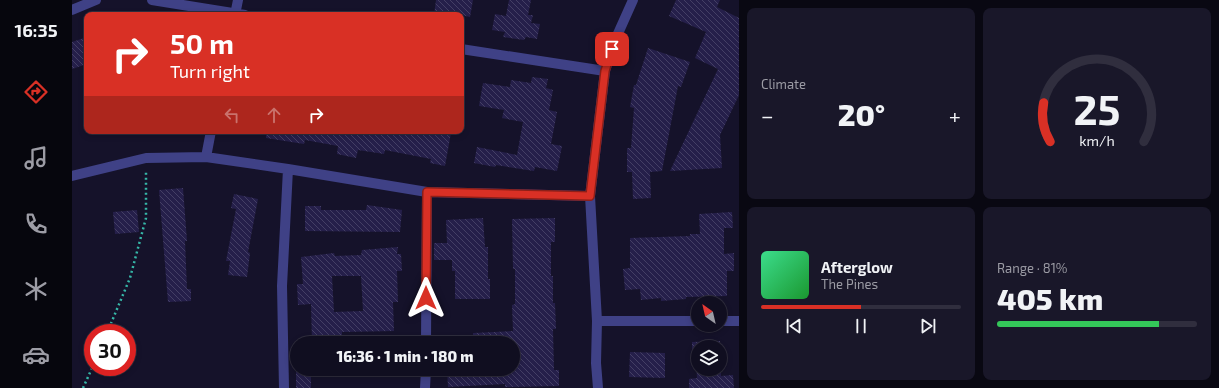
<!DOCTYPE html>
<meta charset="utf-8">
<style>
body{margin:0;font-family:"Exo 2",sans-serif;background:#191729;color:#f1f3f6;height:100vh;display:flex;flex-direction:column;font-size:15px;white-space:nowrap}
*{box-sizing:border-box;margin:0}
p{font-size:13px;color:#9c9ca5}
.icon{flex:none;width:22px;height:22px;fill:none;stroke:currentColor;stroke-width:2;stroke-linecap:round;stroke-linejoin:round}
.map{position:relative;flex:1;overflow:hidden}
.side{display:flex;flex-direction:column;gap:8px;padding:8px;background:#090812;width:480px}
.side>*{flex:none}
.guide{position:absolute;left:12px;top:12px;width:380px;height:122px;border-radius:8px;box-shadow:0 2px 6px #0003,0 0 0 1px #302e3e;background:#d93025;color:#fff;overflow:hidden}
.needle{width:26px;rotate:326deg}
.controls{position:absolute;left:619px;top:296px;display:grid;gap:8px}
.controls a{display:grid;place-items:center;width:36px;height:36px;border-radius:50%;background:#100e20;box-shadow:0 2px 6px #0003,0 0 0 1px #302e3e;font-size:20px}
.speed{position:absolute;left:12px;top:324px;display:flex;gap:8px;font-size:20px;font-weight:700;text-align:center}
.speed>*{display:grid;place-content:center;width:52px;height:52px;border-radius:50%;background:#100e20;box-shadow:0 2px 6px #0003,0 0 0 1px #302e3e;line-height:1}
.speed .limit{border:6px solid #d22;background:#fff;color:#111}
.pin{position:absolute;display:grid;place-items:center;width:34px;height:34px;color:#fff;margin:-17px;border-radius:8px;box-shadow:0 2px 6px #0006}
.me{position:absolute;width:44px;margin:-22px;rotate:0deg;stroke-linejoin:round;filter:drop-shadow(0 0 3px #0008)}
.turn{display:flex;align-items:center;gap:14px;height:84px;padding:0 20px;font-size:18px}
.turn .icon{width:52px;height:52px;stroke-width:2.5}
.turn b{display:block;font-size:28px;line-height:34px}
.lanes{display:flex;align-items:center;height:38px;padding:0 20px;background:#0003;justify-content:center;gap:20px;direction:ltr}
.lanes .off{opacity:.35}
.big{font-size:30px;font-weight:800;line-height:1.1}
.side .tile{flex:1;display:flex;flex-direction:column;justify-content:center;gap:6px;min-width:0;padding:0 14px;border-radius:8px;background:#191729}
.side .dial{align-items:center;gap:0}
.dial svg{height:104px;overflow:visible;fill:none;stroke:#302e3e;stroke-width:7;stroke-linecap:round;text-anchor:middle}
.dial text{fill:#f1f3f6;stroke:none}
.song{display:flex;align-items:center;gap:12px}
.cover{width:48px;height:48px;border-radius:6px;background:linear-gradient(135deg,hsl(150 70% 55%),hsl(130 70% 35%))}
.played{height:4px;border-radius:2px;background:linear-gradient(90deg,#d93025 50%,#302e3e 50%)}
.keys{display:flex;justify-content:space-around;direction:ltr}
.heat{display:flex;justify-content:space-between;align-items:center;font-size:22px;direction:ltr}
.charge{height:6px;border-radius:3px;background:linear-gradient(90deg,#34c759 81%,#302e3e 0)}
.side .tiles{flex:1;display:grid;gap:8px;grid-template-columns:repeat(2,1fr)}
.trip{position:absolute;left:218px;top:336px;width:230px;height:40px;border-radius:20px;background:#100e20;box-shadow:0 2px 6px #0003,0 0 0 1px #302e3e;font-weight:800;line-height:40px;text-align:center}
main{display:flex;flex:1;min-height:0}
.dock{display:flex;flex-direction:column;width:72px;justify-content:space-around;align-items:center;background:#06060d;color:#9c9ca5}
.dock .icon{width:28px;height:28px}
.dock .current{color:#d93025}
.dock b{font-size:18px;color:#f1f3f6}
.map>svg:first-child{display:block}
</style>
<main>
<nav class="dock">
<b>16:35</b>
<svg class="icon current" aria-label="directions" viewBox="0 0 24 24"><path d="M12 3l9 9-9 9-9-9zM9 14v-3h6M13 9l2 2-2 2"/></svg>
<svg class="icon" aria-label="music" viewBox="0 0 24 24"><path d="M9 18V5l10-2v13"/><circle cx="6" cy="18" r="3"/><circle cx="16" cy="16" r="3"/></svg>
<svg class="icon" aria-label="phone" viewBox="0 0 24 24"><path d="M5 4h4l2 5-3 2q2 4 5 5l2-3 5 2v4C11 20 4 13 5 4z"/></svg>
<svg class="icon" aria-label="climate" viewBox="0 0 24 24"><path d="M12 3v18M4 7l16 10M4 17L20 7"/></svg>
<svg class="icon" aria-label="car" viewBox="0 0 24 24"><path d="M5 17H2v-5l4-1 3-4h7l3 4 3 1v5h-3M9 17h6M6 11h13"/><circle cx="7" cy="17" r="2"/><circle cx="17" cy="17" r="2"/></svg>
</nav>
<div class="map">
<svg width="667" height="388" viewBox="0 0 667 388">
<defs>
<pattern id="building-back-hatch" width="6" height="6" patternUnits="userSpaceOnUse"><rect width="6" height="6" fill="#251f4a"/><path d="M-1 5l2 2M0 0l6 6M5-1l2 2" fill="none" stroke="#443f65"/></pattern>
</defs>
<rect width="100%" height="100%" fill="#15122a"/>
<!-- building -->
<path fill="url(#building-back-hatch)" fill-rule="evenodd" d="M364,0H401L398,17L389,15H362Z
M437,0H459L456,15H461L459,23L468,24L465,39L454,37L452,40L431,37L433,32L420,30L423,14L434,16Z
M604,0H648L645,7L667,18V95L648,135L650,168L598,171L646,69L623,58L634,32L597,16Z
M15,37V64L0,69V42Z
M576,48L618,62L609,87L606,86L590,171L578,172L579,198L561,199L560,172H555V148H559L562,108L558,107L562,85H564Z
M460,77L476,79L474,88L481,90L477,110L485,112L479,144L490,146L485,171L463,167L462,171L424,165L423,167L402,163L405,147L445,155L451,122L430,118L432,110L407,106L411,83L438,87L439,80L459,83Z
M194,131H369L379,133L373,166L358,163L359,159L313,150L312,154L286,150L284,158L265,154L266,146L233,140L232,144L194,138Z
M111,188L115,241H113L115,289H119V301L96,302L87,190Z
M162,194L186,199L176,252L178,253L175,277L156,275L158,261H154L164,209L159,208Z
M295,205L330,210L328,232L233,231V206H249V210H294Z
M65,210L67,232L43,234L41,212Z
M660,212L661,228H652V254L662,253V271H655V296L614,297V299L589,301V298L569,300L568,289L553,290L551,269L558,268V238L618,236V234H628L627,214Z
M411,218L413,247H416V279H418V299H383V271H380V260H362V243H375L374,220Z
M483,218V242H479V276H481V303H483L484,329H481L482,370H487V386L433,387V384L376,387L375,369H441V343H401V333L441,331L440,305L443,304V269H441L440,219Z
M326,247L325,254H329L330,271H325L326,302H321L322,331L270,332V343H240L239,304L226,305L225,284H231L229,257L262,253L263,256L289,255L290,250ZM260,276H289L291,311L262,312Z
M648,341L649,376L661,375L662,388H617V379L625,378L624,362H620V342ZM626,347H648V369H626Z
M558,352L593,353V378L557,377Z
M224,371H239V388H224Z"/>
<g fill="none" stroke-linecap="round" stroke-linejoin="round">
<!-- path -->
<path stroke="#36b7a8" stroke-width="2.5" stroke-dasharray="2 3" stroke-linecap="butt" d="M35,333L58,278L74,218V170
M11,388L21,366"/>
<!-- minor -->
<path stroke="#3f4186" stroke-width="10" d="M80,0L173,15
M0,10L24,0
M163,15L166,0
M389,49L533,71
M134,157L139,131
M0,176L74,158L134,157L216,169L355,192L518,196
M525,321H626
M648,321H667
M354,343L355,192
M212,388L210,286L216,169
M353,388L354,369
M526,388L524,363L525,321L518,196L533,71L544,38L561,0"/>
</g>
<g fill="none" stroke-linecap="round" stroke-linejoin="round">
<defs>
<path id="route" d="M354,298L355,192L518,196L533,71L540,49"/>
</defs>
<!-- route casing -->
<use href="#route" stroke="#8d1f18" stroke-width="10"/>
<!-- route -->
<use href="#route" stroke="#d93025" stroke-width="7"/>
</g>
</svg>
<div class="controls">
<a><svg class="needle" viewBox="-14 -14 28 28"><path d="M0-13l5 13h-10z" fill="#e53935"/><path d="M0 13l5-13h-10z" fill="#9c9ca5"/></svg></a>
<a><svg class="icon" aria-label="layers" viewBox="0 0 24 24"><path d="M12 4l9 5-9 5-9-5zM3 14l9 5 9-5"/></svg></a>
</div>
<div class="speed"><div class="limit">30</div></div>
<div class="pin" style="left:540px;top:49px;background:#d93025"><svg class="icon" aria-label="arrive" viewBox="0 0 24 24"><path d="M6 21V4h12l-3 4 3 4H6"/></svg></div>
<svg class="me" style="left:354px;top:298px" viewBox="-20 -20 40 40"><path d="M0-17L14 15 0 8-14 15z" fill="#d93025" stroke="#fff" stroke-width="4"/></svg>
<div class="trip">16:36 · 1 min · 180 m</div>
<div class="guide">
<div class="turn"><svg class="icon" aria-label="right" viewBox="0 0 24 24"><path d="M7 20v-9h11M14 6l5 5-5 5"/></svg><div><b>50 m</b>Turn right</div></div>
<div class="lanes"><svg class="icon off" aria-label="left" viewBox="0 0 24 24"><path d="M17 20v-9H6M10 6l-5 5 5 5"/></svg><svg class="icon off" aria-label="ahead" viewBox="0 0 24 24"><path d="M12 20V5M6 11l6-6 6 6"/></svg><svg class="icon" aria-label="right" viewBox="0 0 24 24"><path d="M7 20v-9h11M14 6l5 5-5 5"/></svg></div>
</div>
</div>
<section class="side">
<div class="tiles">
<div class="tile"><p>Climate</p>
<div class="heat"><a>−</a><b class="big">20°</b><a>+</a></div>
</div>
<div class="tile dial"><svg viewBox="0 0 100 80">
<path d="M14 69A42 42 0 1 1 86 69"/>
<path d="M14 69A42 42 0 0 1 9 39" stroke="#d93025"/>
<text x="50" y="56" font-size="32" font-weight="700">25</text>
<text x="50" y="72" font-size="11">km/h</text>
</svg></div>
<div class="tile">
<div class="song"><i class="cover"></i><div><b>Afterglow</b><p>The Pines</p></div></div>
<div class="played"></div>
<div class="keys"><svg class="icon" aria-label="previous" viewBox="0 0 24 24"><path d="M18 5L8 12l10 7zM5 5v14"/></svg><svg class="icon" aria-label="pause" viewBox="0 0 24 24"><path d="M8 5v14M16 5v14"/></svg><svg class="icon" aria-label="next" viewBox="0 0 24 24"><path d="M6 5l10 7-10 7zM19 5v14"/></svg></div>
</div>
<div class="tile"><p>Range · 81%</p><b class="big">405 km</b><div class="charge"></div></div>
</div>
</section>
</main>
